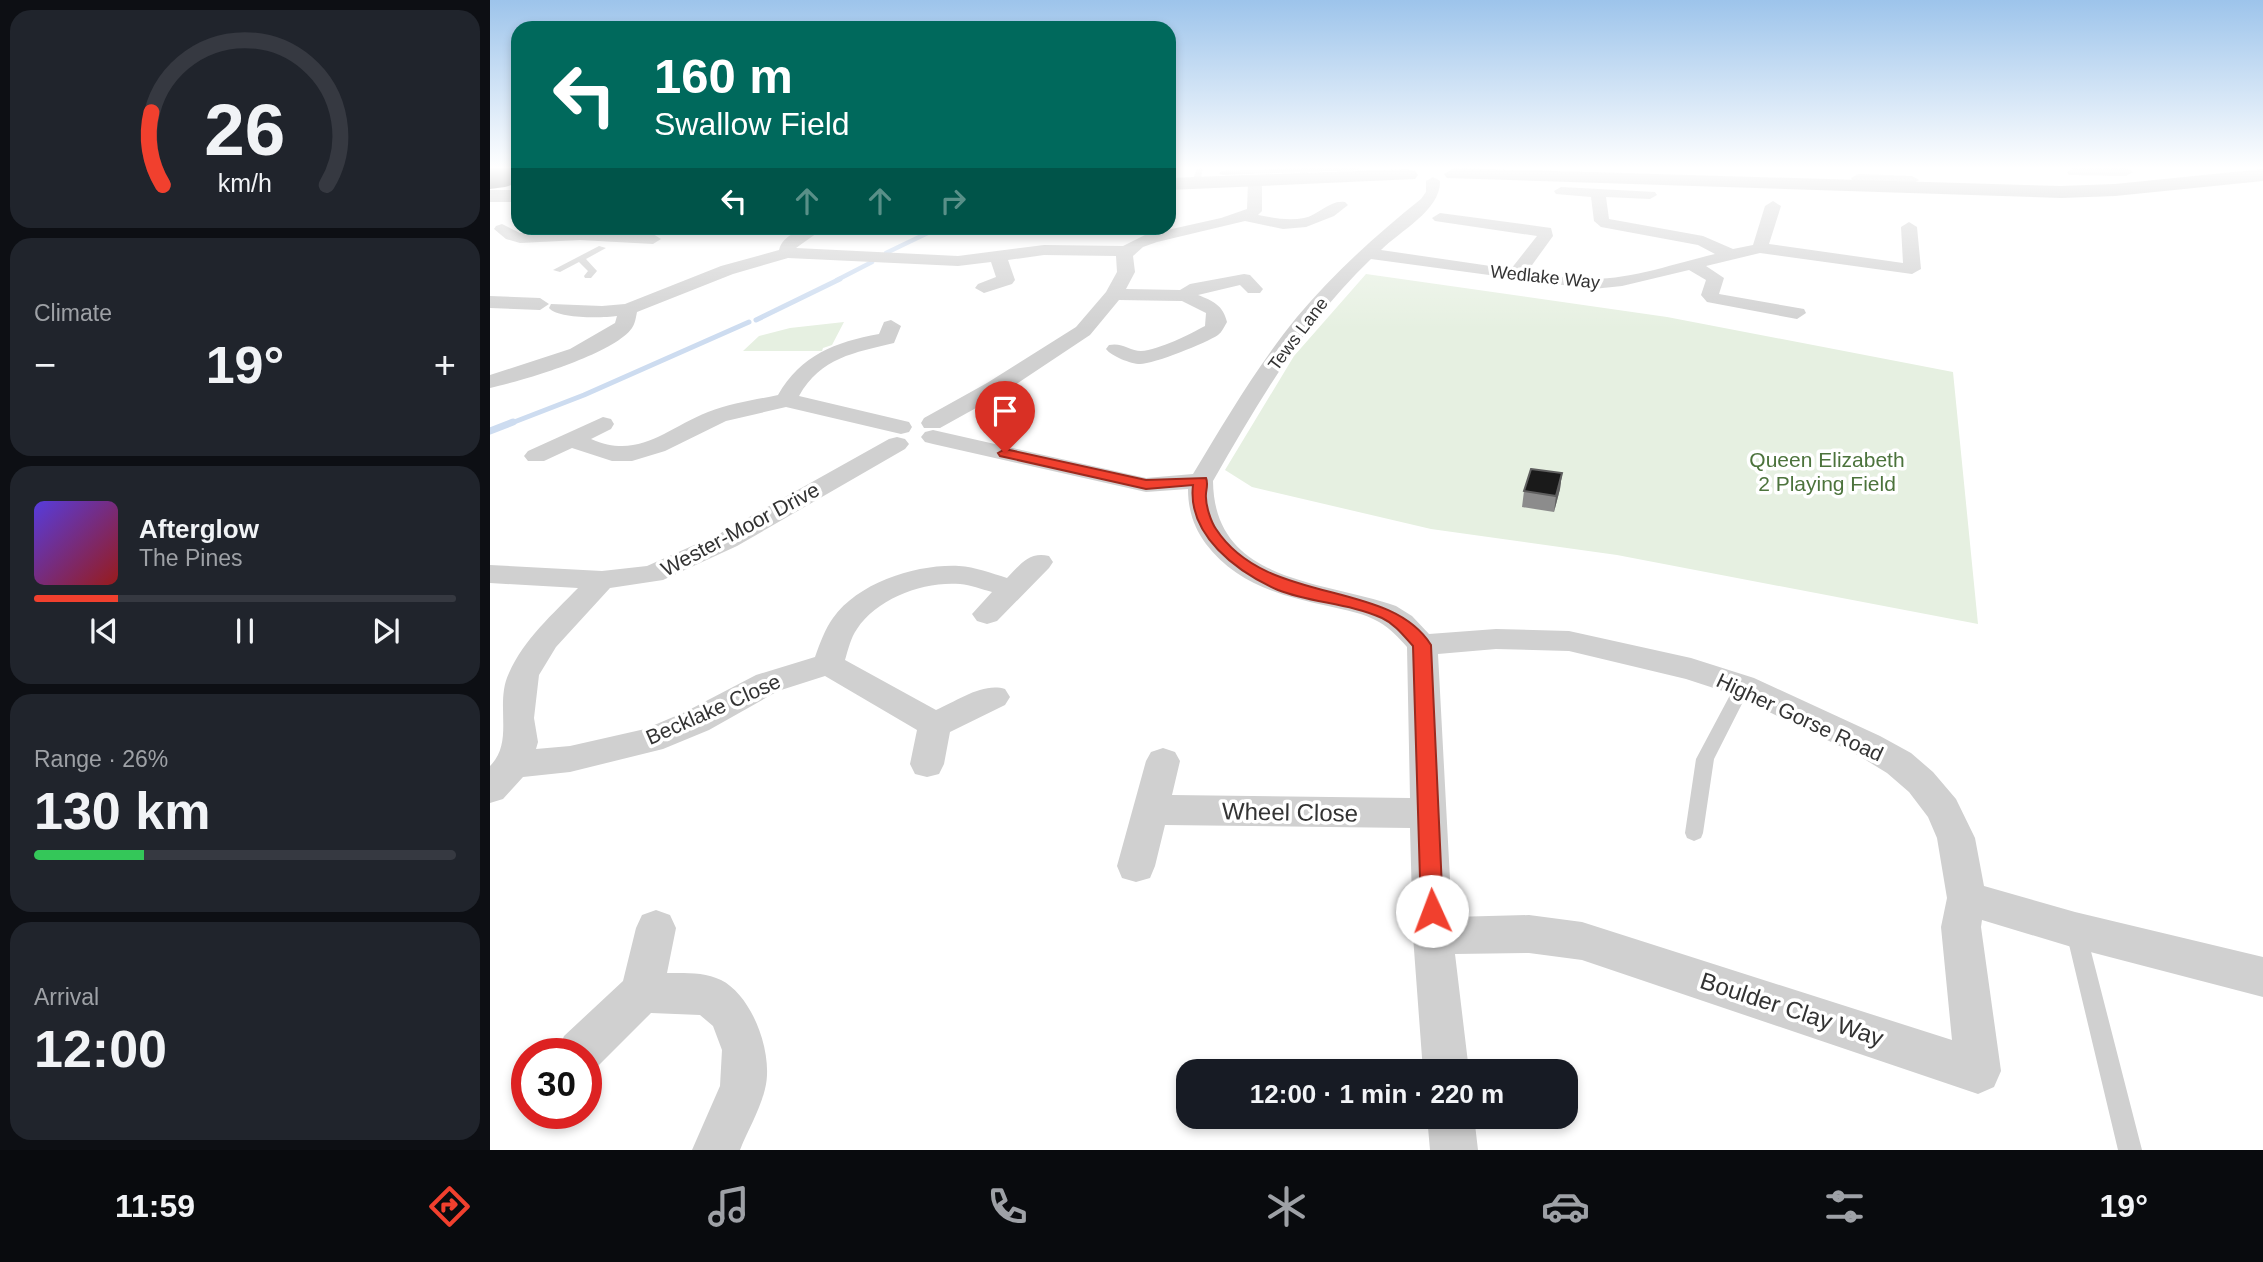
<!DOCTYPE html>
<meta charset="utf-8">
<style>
body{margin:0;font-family:Helvetica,sans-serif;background:#20242c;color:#f1f3f6;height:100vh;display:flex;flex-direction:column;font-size:26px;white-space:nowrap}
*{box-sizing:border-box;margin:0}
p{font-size:23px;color:#9ea1a6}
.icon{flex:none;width:38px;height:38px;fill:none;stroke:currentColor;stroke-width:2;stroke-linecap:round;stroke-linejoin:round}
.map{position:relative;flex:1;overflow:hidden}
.details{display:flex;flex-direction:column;gap:10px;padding:10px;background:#0d0f14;width:490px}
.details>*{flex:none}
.banner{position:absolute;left:21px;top:21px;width:665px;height:214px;border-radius:21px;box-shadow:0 4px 10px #0003;background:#00695c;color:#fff;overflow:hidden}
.speed{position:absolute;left:21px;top:1038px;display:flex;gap:14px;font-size:35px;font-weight:700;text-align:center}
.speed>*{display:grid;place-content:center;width:91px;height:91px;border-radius:50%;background:#171b24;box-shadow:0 4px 10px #0003;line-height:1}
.speed .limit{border:10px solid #d22;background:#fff;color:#111}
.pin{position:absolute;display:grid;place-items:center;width:60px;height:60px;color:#fff;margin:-72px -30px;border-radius:50% 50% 50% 0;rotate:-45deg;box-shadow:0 0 7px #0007}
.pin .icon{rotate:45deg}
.me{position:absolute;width:77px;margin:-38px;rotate:358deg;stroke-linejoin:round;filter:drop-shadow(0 0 5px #0008)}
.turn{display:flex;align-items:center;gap:24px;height:147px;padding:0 28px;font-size:32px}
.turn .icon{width:91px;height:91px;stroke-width:2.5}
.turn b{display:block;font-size:49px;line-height:60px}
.lanes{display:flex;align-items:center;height:66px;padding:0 28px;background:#0003;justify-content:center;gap:35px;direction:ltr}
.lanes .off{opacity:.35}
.big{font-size:52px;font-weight:700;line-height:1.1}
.details .widget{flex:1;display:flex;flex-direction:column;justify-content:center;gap:10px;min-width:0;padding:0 24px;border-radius:21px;background:#20242c}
.details .dial{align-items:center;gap:0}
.dial svg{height:182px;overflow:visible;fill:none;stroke:#363941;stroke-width:7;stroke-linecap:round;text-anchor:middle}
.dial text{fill:#f1f3f6;stroke:none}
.song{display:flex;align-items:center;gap:21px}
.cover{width:84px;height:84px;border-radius:10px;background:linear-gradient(135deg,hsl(250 70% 55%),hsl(0 70% 35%))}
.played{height:7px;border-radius:4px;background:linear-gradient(90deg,#f1402e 20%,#363941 20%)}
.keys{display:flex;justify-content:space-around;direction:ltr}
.heat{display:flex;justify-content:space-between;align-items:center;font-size:38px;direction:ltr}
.charge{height:10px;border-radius:5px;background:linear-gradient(90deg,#34c759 26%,#363941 0)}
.trip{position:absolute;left:686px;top:1059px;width:402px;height:70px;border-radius:21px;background:#171b24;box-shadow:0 4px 10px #0003;font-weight:700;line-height:70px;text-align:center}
.dock{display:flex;height:112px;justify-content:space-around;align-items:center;background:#090b0e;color:#9ea1a6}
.dock .icon{width:49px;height:49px}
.dock .selected{color:#f1402e}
.dock b{font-size:32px;color:#f1f3f6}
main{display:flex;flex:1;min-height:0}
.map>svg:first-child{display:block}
</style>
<main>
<section class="details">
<div class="widget dial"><svg viewBox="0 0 100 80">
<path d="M14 69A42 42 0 1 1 86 69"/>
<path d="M14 69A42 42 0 0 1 9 37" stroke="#f1402e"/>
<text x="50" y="56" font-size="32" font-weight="700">26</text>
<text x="50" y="72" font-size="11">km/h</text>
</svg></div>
<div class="widget"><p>Climate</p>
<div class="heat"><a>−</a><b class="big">19°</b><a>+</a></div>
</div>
<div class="widget">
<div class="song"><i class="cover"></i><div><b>Afterglow</b><p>The Pines</p></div></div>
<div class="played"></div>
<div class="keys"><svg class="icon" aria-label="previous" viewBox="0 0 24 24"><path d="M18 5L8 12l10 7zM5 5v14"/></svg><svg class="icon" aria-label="pause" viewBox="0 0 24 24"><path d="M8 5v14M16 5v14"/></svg><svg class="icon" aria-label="next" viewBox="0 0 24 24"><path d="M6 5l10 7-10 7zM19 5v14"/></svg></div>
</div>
<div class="widget"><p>Range · 26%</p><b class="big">130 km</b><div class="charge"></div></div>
<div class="widget"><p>Arrival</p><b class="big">12:00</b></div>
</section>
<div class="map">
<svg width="1773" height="1150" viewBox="0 0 1773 1150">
<rect width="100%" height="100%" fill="#fff"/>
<!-- green -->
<path fill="#e6f0e1" d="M876,274L1177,317L1463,372L1488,624L1127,555L941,529L762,487L735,470L804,356Z
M354,322L342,345L333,348L332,351H253L269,336L300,328Z"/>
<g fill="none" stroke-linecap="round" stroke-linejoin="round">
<!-- stream-far2 -->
<path stroke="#cddcf0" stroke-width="4.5" d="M396,253L448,228
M347,280L382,262"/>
<!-- stream-far1 -->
<path stroke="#cddcf0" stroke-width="5" d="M266,320L350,279
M19,424L94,395L259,322"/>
<!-- stream -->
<path stroke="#cddcf0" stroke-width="7" d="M0,431L23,422"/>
<!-- lane -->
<path fill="#d0d0d0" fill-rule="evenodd" d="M707,168H713L710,183L706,185L702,183Z
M815,168H871L868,170L732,175L729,173L732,171Z
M109,246L116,248L96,259L107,271L101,278H95L94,276L98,271L89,262L70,272L63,270Z
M1253,680L1259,682L1261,686L1224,759L1213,833L1211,838L1204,841L1197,838L1195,833L1206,759L1247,682Z
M1586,923L1593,925L1596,932L1652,1150H1628L1576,932L1579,925Z"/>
<!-- street -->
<path fill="#d0d0d0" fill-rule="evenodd" d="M808,168H822V170L815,174L810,173Z
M1584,168H1636L1643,172L1636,176L1579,175L1577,172Z
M1368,174L1422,176L1429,180L1422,184L1363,181L1361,178Z
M943,177L950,181C951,210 910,231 891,250L1021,269L1047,236L945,221L942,218L950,213L1061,228L1063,236L1037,272C1059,275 1081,279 1102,279C1143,279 1186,263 1225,254L1208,245L1111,227L1104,221L1101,197L1066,194L1064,191L1071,187L1165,192L1167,195L1160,199L1116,197L1119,219L1213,236L1243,249L1263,245L1275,206L1283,201L1291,206L1279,244L1413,263L1411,227L1419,222L1427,227L1431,269L1422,274L1270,253L1216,266L1234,278L1229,294L1314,309L1316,313L1307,319L1217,302L1211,295L1216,280L1199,270L1132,286L1103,289L881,259C814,323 769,401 723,481C724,584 834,580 906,606L922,616L939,634L1006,629L1079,631L1201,658L1264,678L1390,736L1421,753L1443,772L1466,799L1485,838L1494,886L1585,912L1773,957V997L1585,948L1492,920L1491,927L1511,1071L1504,1087L1488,1094L1092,960L1039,953L965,954L979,1071H933L923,936L920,828L675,825L665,866L660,878L646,882L632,878L627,866L656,761L661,752L673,748L685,752L690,761L682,795L920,798L917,647C909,638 900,628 889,622C874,613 855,610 838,606C792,596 746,584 716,544C704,528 698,510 698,489L656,492L443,444L435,442L431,437L435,432L443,430L656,478L703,474C735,421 767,366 807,317C844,273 886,235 931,199L936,192V181ZM1006,649L1079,651L1196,679L1242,694L1366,754L1397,773L1419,792L1438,817L1447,838L1457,898L1451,927L1462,1040L1092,922L1039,915L962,917L948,654Z
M765,178L772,182V211L768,215C783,218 799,221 814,218C828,215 841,199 855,202L858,205L844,216L816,227L793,229L755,221L667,242L653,247L643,256L645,272L636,289L690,290L700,284L754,274L760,275L773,289L770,293H758L750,285L708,295C723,301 733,305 737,322C734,327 732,332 728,335C716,343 664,364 650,364C641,364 621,356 616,349L619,345C632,342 640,351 651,351C669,350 700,334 715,326L716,313L692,301L629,300L600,335L513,393L450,428H434L431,423L434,418L497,383L586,327L616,292L627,272L626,256L554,255L518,260L525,280L522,284L494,293L485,288L488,284L506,277L501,262L468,266L298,258L243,274L147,312C146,317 145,324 142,328C124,354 32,381 0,388V375L80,349L125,323L127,316C112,318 68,319 59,308L61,304L112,306L135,304L231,266L289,250C293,232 318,227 334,228L306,248L468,256L554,245L633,246L655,235L731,218L757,209L758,182Z
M12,224L30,233L90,230L163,234L171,239L163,244L90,240L30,243L16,239L4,229L6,226Z
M0,296L50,298L59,304L50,310L0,308Z
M401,320L411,326L404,343C364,353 331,357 309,396L419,422L422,427L419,432L411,434L296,407L236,421L175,451L142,461H122L82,448L54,461H38L34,456L38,451L113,417L121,419L124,424L121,429L101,439C149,460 175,429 218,412C241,403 265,400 288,395C311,355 345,342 389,334L394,322Z
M407,437L415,439L419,444L415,449L247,546L173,580L120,588L66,647L49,675L44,718L48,742L46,749L80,746L155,729L195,712L266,675L325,657C330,643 335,629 343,618C369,582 427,564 469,566C485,567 501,573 517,578C530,565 539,551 559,556L563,562L559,568L507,621L497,624L487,621L482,614L502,592C491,589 481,585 470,584C434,581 387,598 367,629C361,637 358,650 355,660L446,710C467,701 493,682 515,689L520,697L515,705L460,732L454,764L449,774L437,777L425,774L420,764L427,730L335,676L288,691L219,730L173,749L80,772L33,777L13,799L0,803V766C25,741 4,704 19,673C34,639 63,614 88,588L0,583V565L112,571L157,566L229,534L399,439Z
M166,910L180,915L186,928L177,973C195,973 215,972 231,980C263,996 284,1055 275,1089C270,1110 258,1130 250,1150H202L230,1086L232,1050L223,1026L210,1015L161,1013L106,1068L96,1072V1054L68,1052L74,1036L133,981L146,928L152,915Z
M937,1116H984L988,1150H940Z"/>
<!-- secondary -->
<path fill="#bdbdbd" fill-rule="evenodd" d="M964,168L1571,186L1625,184L1773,169V181L1625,196L1571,198L957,178L954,174Z
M918,169L925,171L928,175L925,179L679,190V178Z
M0,190H28V202H0Z"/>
</g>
<!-- wall -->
<path fill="#8c8c8c" d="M1072,473L1070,489L1064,512L1032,507L1034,491Z"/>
<!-- shaded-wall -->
<path fill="#5f5f5f" d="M0,168H28V183L15,187L0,189Z
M1072,473L1070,489L1064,512L1066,496Z"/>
<!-- building -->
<path fill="#1a1a1a" stroke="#5f5f5f" stroke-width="2" d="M1041,469L1072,473L1066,496L1034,491Z"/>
<!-- sky -->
<linearGradient id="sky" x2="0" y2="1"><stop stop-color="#9dc4eb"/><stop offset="0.51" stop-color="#fff"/><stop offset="1" stop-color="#fff" stop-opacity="0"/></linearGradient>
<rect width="1773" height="329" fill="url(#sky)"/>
<!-- route -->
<path fill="#f1402e" stroke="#9d2a1e" stroke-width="2" d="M515,449L656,480L716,478C719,485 715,491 716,498C716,506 721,522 726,529C777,607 899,578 941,645L953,911L950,918L942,921L934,918L931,911L923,646C914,636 905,624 892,618C859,603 821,603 788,590C747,572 697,535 703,485L656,489L510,456L508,453Z"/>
<g text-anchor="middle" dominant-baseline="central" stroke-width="7" stroke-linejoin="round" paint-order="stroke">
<!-- far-street labels -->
<g font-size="18" fill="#333" stroke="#fff">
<text transform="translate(1055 277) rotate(6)">Wedlake Way</text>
<text transform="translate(808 334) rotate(-53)">Tews Lane</text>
</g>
<!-- park labels -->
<g font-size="21" fill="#4c733c" stroke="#fff">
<text x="1337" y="459">Queen Elizabeth<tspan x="1337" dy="24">2 Playing Field</tspan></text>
</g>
<!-- street labels -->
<g font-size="21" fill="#333" stroke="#fff">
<text transform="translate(250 529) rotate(-28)">Wester-Moor Drive</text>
<text transform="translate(223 709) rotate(-24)">Becklake Close</text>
<text transform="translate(1310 717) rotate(25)">Higher Gorse Road</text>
</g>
<!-- near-street labels -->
<g font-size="24" fill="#333" stroke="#fff">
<text transform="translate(800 812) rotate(1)">Wheel Close</text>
<text transform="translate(1302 1009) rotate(18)">Boulder Clay Way</text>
</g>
</g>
</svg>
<div class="speed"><div class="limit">30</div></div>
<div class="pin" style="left:515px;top:453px;background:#d93025"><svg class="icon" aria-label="arrive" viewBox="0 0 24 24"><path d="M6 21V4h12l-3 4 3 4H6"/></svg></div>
<svg class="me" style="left:942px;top:911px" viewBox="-20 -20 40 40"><circle r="19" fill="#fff"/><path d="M0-13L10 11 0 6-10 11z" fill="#f1402e"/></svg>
<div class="trip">12:00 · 1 min · 220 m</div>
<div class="banner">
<div class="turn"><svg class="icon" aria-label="left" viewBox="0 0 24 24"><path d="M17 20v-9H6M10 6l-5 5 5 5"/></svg><div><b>160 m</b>Swallow Field</div></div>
<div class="lanes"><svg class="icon" aria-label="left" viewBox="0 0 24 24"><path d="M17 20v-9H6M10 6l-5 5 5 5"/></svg><svg class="icon off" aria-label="ahead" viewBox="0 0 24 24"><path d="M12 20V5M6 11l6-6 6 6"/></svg><svg class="icon off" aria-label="ahead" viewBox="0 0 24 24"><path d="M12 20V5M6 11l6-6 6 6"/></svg><svg class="icon off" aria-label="right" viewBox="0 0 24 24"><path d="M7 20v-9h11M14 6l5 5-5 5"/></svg></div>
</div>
</div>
</main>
<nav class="dock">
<b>11:59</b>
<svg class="icon selected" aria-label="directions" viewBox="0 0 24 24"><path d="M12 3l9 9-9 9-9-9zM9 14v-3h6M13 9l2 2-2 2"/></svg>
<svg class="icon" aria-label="music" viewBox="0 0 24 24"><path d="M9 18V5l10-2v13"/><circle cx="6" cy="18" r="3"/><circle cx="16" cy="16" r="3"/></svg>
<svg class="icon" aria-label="phone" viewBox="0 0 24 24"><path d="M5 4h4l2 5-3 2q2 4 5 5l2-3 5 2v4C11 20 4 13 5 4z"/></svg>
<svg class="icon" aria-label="climate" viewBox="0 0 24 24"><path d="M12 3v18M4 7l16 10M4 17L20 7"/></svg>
<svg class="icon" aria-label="car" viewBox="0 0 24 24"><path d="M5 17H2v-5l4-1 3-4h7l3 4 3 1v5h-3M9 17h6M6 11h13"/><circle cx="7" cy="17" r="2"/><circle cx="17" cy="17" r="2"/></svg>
<svg class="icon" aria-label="filters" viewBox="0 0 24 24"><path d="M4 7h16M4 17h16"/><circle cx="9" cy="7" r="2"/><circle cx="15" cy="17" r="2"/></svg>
<b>19°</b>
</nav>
